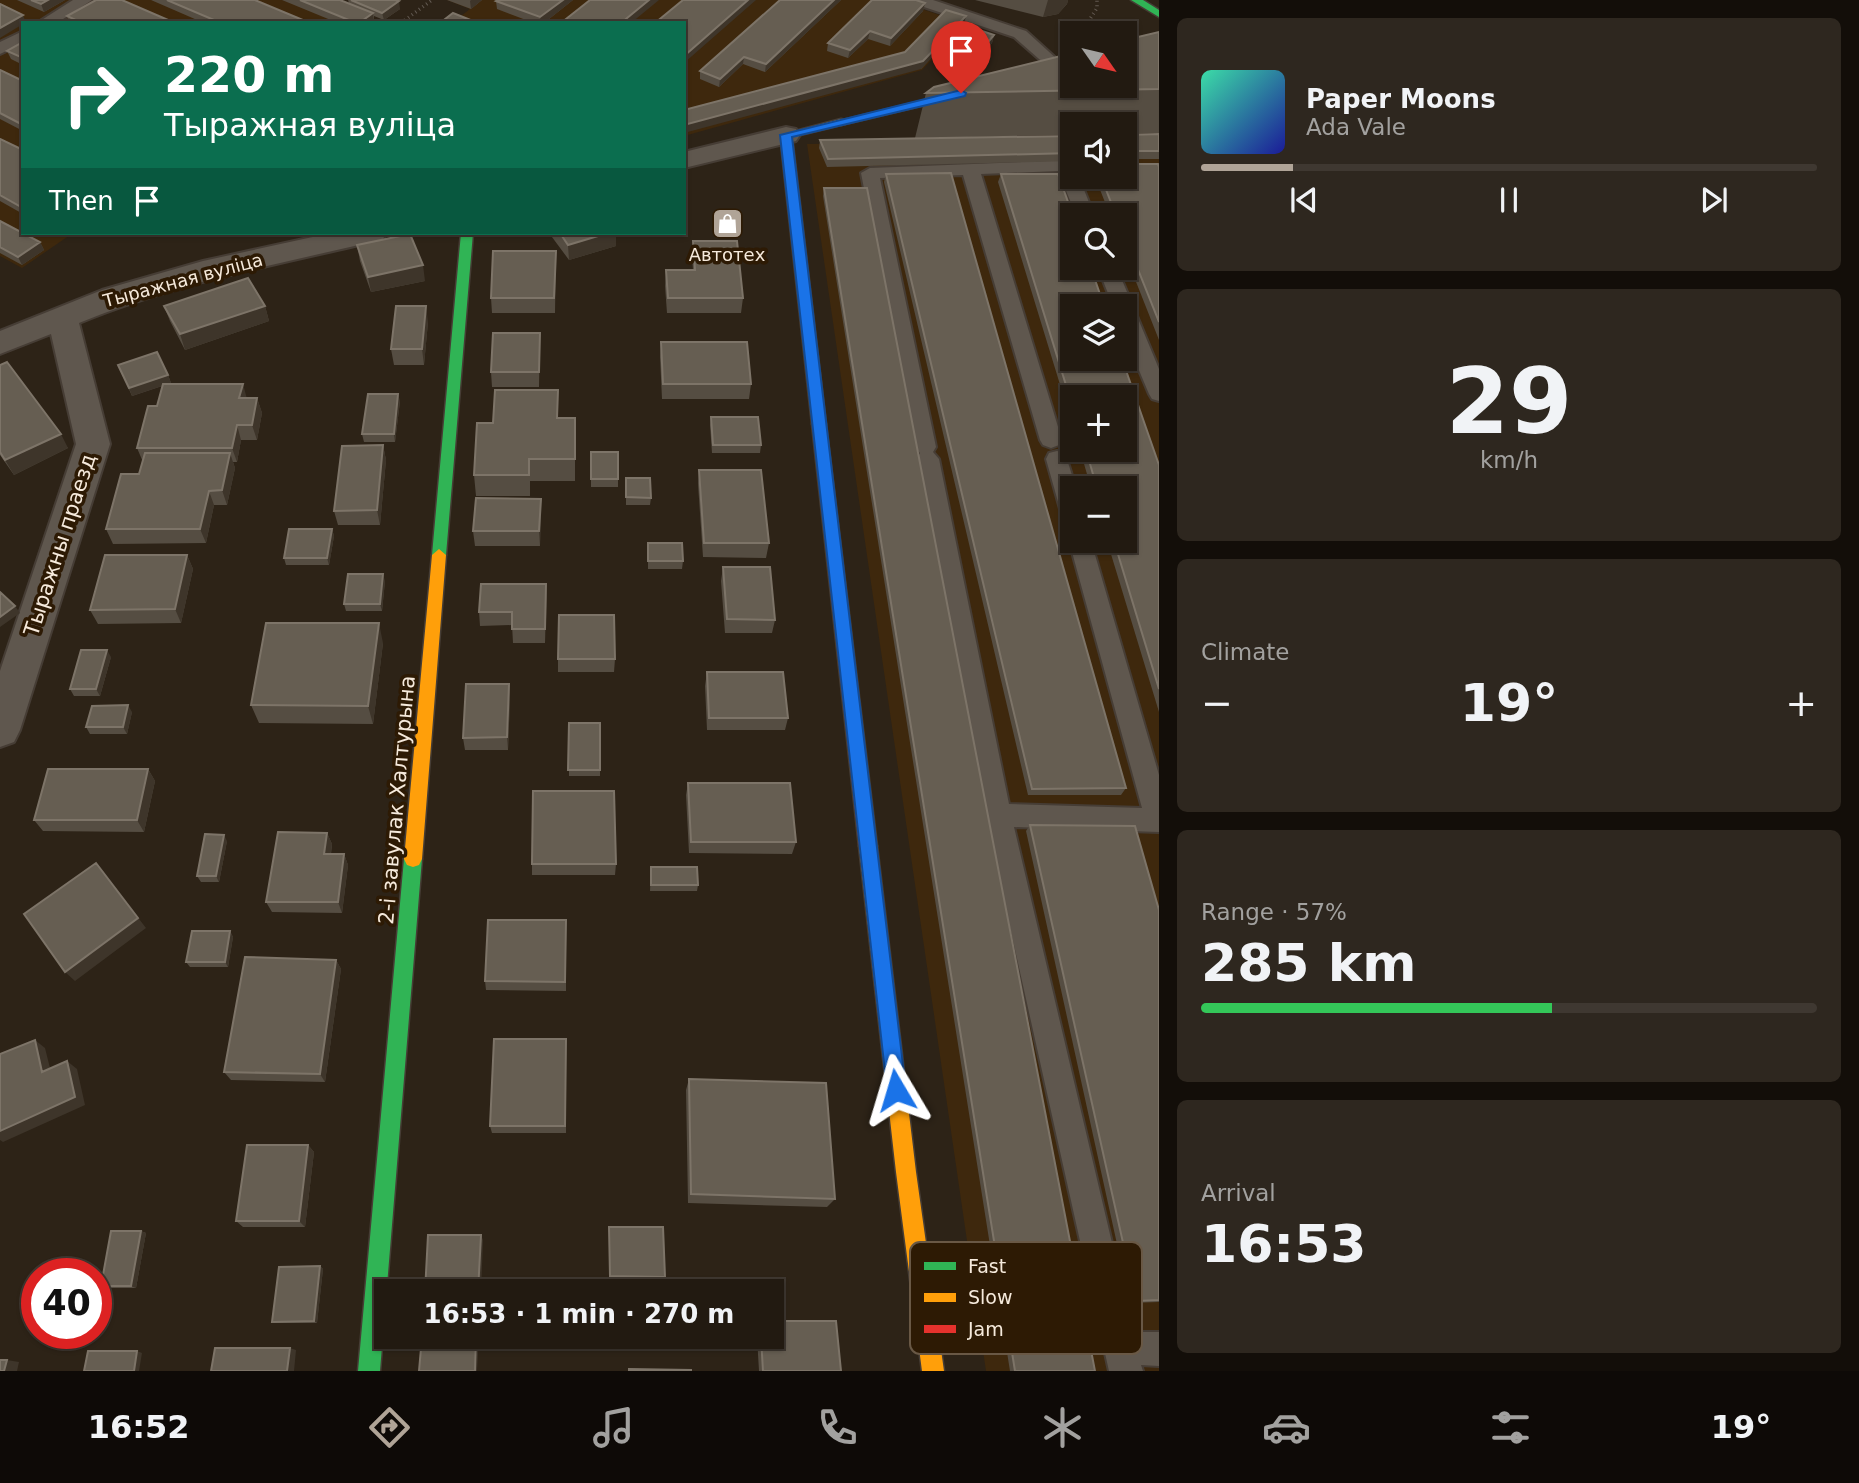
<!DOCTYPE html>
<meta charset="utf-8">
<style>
body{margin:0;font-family:"DejaVu Sans",sans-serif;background:#2e271f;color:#f1f3f6;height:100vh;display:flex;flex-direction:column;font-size:26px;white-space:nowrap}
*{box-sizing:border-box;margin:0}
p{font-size:23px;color:#a2a19f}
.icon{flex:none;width:38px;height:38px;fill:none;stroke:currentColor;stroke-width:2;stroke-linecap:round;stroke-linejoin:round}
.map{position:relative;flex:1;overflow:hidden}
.panel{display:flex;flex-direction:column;gap:18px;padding:18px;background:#130e09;width:700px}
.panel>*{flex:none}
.top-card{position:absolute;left:21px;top:21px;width:665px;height:214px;border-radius:0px;box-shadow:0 2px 5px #0004,0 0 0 2px #3f3831;background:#0b6e4f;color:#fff;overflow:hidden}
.needle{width:46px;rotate:124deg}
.buttons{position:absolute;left:1060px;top:21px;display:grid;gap:14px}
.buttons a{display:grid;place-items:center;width:77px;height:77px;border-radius:0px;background:#221a11;box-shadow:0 2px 5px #0004,0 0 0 2px #3f3831;font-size:35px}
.speed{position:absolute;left:21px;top:1258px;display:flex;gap:14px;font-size:35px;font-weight:700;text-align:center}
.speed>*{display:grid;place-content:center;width:91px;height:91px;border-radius:50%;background:#221a11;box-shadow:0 2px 5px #0004,0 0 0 2px #3f3831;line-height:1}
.speed .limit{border:10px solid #d22;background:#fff;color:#111}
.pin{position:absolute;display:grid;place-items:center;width:60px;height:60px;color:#fff;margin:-72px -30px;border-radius:50% 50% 50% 0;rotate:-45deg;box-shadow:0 0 7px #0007}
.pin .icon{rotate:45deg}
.me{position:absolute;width:77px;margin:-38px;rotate:353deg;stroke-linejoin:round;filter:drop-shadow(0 0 5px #0008)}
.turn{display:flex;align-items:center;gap:24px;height:147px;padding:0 28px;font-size:32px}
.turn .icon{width:91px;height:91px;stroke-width:2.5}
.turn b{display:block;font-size:49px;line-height:60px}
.then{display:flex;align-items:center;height:66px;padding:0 28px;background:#0003;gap:14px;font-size:26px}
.big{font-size:52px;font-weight:600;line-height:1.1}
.panel .tile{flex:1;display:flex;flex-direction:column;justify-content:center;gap:10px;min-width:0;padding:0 24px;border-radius:10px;background:#2e271f}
.panel .dial{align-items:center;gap:0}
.dial b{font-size:91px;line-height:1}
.song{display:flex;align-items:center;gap:21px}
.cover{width:84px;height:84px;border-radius:10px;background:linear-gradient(135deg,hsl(160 70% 55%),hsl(240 70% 35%))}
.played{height:7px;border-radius:4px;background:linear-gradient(90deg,#b0a497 15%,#3f3831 15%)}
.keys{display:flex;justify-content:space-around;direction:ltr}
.heat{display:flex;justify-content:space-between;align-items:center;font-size:38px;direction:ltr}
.charge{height:10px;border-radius:5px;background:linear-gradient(90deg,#34c759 57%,#3f3831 0)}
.trip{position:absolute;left:374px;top:1279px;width:410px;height:70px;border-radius:0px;background:#221a11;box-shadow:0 2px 5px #0004,0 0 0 2px #3f3831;font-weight:600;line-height:70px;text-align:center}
.dock{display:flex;height:112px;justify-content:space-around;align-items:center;background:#0e0a07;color:#a2a19f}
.dock .icon{width:49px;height:49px}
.dock .on{color:#b0a497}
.dock b{font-size:32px;color:#f1f3f6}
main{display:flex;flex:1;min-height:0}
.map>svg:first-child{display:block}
</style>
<main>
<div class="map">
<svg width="1159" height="1371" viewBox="0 0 1159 1371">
<rect width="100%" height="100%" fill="#2d2317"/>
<!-- built -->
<path fill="#3e280d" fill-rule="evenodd" d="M0,0H328L380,21L23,23V233H73L22,268L0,256Z
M447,0H895L966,24L922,70L684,136V23H452L470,9Z
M1125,140H1159V1371H986L807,144L1073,141V177H1125ZM1073,215H1125V268H1073ZM1073,306H1125V359H1073ZM1073,397H1125V450H1073ZM1073,488H1125V541H1073Z"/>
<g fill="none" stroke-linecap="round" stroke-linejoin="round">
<defs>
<path id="lane" d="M73,0H92L57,23H37Z
M909,0H933L1026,31L1069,70L1061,75L1055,73L1014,37L912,3Z
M23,31V43L0,54V42Z
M1073,160V177H1079L1094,215H1076L1058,171L981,174L1062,440L1059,445L1051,448L1043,445L1040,440L963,175L880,178L936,447L933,452L939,459L1009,804L1142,808L1069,541L1073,535V541H1091L1159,775V832L1014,827L1133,1332H1159V1366L1141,1365L1143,1371H1109L985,815L917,459L920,453L914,447L861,173L870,168Z
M1098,268H1117L1159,369V401L1152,399L1149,394L1125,337V306H1113Z
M1057,451L1065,453L1076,488H1073V524L1065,522L1062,516L1046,459L1049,453Z"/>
<path id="street" d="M786,127L796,129L800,135L796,141L684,168V152Z
M331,233H387L382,240L372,242C273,265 173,284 79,323L110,444L20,730L14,742L0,747V671L76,444L51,334L0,354V331L102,290L203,261Z"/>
<path id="fast" d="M1131,0H1143L1159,10V17Z
M1073,64V70L841,125L835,122Z
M461,233H473L446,555L439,561L432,555Z
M413,851L419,853L422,859L380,1371H358L404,859L407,853Z"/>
<path id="slow" d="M841,119L845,120V124L792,137L826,424L819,429L812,424L780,135Z
M439,549L446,555L422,859L419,865L413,867L407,865L404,859L432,555Z
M868,838L874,840L877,846L916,1172L944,1371H922L896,1172L859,846L862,840Z"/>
<path id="jam" d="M819,419L826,424L877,846L874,852L868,854L862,852L859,846L812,424Z"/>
</defs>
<!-- lane casing -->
<use href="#lane" stroke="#463d35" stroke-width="4"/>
<!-- street casing -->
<use href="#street" stroke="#463d35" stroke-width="4"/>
<!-- fast casing -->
<use href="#fast" stroke="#463d35" stroke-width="3"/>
<!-- slow casing -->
<use href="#slow" stroke="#463d35" stroke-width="3"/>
<!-- jam casing -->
<use href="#jam" stroke="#463d35" stroke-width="3"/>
<!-- path -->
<path stroke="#635a52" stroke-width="3.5" stroke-dasharray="1 3.5" stroke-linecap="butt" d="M401,23L432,0
M1081,33L1097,8V0"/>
<!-- lane -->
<use href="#lane" fill="#5f574e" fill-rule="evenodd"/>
<!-- street -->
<use href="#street" fill="#5f574e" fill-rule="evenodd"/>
<!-- fast -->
<use href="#fast" fill="#30b455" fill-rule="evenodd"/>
<!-- slow -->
<use href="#slow" fill="#ff9f0a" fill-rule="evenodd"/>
<!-- jam -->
<use href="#jam" fill="#e5322d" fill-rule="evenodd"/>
</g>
<!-- wall -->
<path fill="#554d42" d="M17,0H65L44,12Z
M151,0H255L310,23H204Z
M282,0H340L349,3L348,0H395L400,9L384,20L374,16V21L372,23H338Z
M447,0H482L471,9Z
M498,0H573L544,23H534L497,9L496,1Z
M780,0H841L765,72L743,64L719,87L700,79V71Z
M975,0H1068L1067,4L1058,14L1043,17Z
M925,3L923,11L890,46L868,39L848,58L827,51L828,43Z
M67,16L175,23H69Z
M964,24L963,25L994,35L992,43L982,55L948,44L950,38L921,69L905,52Z
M1159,32V133L1125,134V124H1073V135L915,138L926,93Z
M23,42V65L11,59L7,51Z
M0,70L23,81V131L0,119Z
M1159,134V159H1125V135Z
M1073,136V161L827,167L819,148L820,140Z
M0,139L23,150V214L0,201Z
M1159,167V340L1125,254V215H1110L1095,177H1125Z
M886,174L1126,788L1121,795H1028L884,182Z
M1001,174L1159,465V712L1107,541H1125V488H1091L1080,450H1125L1073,397V427L998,182Z
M824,188L1095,1371H1010L823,196Z
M0,221L40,242L44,250L22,265L0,253Z
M549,233H616V246L569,260Z
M693,241L743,298L741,313H667L665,286L666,270H693L692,257Z
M357,245L425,281L371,292L360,261Z
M556,251L555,313H492L491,298Z
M164,306H265L269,321L185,350L170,321Z
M428,322L424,365H394L391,349Z
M540,333L539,387H492L491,372Z
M661,342L751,384L749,399H662L660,357Z
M0,365L68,448L14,475L0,455Z
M118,365L168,375L171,383L168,384L247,398H257L262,413L257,440H241L237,462H233L235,468L227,505H214L206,543L113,544L106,529L139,474L143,462L137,448L157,406L162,386L132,396Z
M400,401L395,442H364L362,434Z
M711,417L761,445L760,453H712L710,425Z
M558,418H575V481H530V496H476L474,475L493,423Z
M383,445L386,460L380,525H338L334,511Z
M591,452H618V487H591Z
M699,470L769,543L766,558L703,557L698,484Z
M626,478L651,498L650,505H626Z
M541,499L540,546H475L473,531Z
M332,529L334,536L329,565H286L284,558Z
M648,543L683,561L682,569H648Z
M187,555L193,569L181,623L98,624L90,610Z
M723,567L775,620L772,633H725L721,581Z
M385,581L382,611H346L344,604Z
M546,584L545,643H513L512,625L480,626L479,612Z
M383,643L373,724L259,723L251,705Z
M111,657L100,696H74L70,689Z
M558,659H615L614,672H558Z
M707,672L788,718L785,730H707L705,686Z
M509,684L510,697L508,750H465L463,738Z
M132,712L127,734H90L86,727Z
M569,723H600V776H569Z
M148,769L155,781L144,832L43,831L34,820Z
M688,783L796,842L792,854L689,853L686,795Z
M1030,825L1159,910V1302L1130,1303L1026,831Z
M327,833L332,844L331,854H344L348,865L342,913L272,912L266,902Z
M227,841L219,882H201L197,876Z
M532,864H616L615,875H532Z
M651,867L698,885L697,891H650Z
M566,920V991L486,990L485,981Z
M230,931L233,937L228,967H190L186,962Z
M336,960L341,969L325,1082L231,1080L224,1072Z
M566,1039V1133H492L490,1126Z
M689,1079L835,1199L827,1207L688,1203L686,1090Z
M308,1145L314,1152L305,1227H243L236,1221Z
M609,1227L665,1277L664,1279H609Z
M141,1231L146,1233L136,1288H106L101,1286Z
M320,1266L323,1269L317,1323H275L272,1322Z
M757,1337H772L841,1371H759Z"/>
<!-- shaded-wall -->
<path fill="#3e352a" d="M48,0H65L44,12L41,4Z
M471,0H482L471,9L470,1Z
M563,0H573L544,23H541L540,17Z
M649,0H659L631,23H621Z
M748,0H756L684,63V56Z
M834,0H841L765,72L766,64Z
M1048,0H1068L1067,4L1058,14L1043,17Z
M399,1L400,9L384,20L382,13Z
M925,3L923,11L890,46L891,38Z
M373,13L374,21L372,23H359Z
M23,15L26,23H23V24L0,38V28Z
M966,16L964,24L921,69L684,133V125L923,61Z
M870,31L868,39L848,58L850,50Z
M994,35L992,43L982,55L984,47Z
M744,57L743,64L719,87L720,79Z
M608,233H616V246L569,260L568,245Z
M40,242L44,250L22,265L18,257Z
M423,265L425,281L371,292L368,277Z
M265,306L269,321L185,350L180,334Z
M426,306L428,322L424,365L422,349Z
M168,375L171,383L132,396L129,388Z
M243,384L247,399L239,398Z
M398,394L400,401L395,442L394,434Z
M257,398L262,413L257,440L252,425Z
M237,425L241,440L237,462L232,448Z
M61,434L68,448L14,475L5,460Z
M383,445L386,460L380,525L377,510Z
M230,453L235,468L227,505L222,490Z
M209,491L214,505L206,543L200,529Z
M541,499V513L540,546L539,531Z
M332,529L334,536L329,565L327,558Z
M187,555L193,569L181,623L175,609Z
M383,574L385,581L382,611L380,604Z
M546,584L547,598L545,643V629Z
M15,606L20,613L0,627V617Z
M379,623L383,643L373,724L368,706Z
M107,650L111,657L100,696L96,689Z
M509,684L510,697L508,750L507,737Z
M128,705L132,712L127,734L123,727Z
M148,769L155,781L144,832L137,820Z
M327,833L332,844L329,865L324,854Z
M224,835L227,841L219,882L216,876Z
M344,854L348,865L342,913L338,902Z
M96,863L146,928L75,981L65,972Z
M230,931L233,937L228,967L225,962Z
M336,960L341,969L325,1082L320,1074Z
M35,1040L45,1048L53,1080L42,1072Z
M67,1061L77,1069L85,1105L3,1142L0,1140V1131Z
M308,1145L314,1152L305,1227L299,1221Z
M141,1231L146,1233L136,1288L131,1286Z
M481,1235L483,1240L481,1292H478Z
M320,1266L323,1269L317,1323L314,1321Z
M476,1337H479L477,1371H475Z
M290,1348L296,1350L294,1371H287Z
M137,1351L142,1353L139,1371H134Z
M7,1360L19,1362L17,1371H4Z"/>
<!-- building -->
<path fill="#665e52" stroke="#7d7468" stroke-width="2" d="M31,0H48L41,4Z
M96,0H122L175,23H82L67,16Z
M167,0H255L310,23H221Z
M300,0H340L373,13L359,23H356Z
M351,0H395L399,1L382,13Z
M498,0H563L540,17L496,1Z
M590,0H649L621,23H561Z
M683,0H748L684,56V23H655Z
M780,0H834L766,64L744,57L720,79L700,71Z
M872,0H916L925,3L891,38L870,31L850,50L828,43Z
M0,4L23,15L0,28Z
M946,10L966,16L923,61L684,125V110L905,52Z
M453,13L478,23H440Z
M961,24L994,35L984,47L950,36Z
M1159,32V89L926,93L934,87L1073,53V86H1125V40Z
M23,42V58L7,51Z
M0,70L23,81V125L0,113Z
M1159,134V151H1125V135Z
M1073,136V153L828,159L820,140Z
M0,139L23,150V208L0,195Z
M1125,164H1158L1159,167V322L1125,237V215H1116L1101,177H1125Z
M951,173L1126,788L1032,789L886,174Z
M1001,174H1058L1073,216V268H1091L1104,306H1073V359H1122L1159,465V689L1114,541H1125V488H1097L1086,450H1125V397H1073V408Z
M824,188H867L1095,1371H1015Z
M0,221L40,242L18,257L0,247Z
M560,233H608L568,245Z
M410,234L423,265L368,277L357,245Z
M693,241H737L743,298H668L666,270H695Z
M493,251H556L554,298H491Z
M248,278L265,306L180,334L164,306Z
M396,306H426L422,349H391Z
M493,333H540L539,372H491Z
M661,342H747L751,384H663Z
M157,352L168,375L129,388L118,365Z
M7,362L61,434L5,460L0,452V365Z
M163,384H243L239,398H257L252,425H237L232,448H137L148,406H157Z
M495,390H558L557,418H575V459H529V475H474L477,423H493Z
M368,394H398L394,434H362Z
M711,417H758L761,445H713Z
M383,445L377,510L334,511L342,446Z
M591,452H618V479H591Z
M145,453H230L222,490L209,491L200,529H106L121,474H139Z
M699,470H761L769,543H704Z
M626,478H650L651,498L626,497Z
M476,498L541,499L539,531H473Z
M289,529H332L327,558H284Z
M648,543H682L683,561H648Z
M105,555H187L175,609L90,610Z
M723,567H770L775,620L727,619Z
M348,574H383L380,604H344Z
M481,584H546L545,629H512V612H479Z
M0,592L15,606L0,617Z
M559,615H614L615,659H558Z
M266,623H379L368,706L251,705Z
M81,650H107L96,689H70Z
M707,672H783L788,718H709Z
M466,684H509L507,737L463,738Z
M128,705L123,727H86L92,706Z
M569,723H600V770H568Z
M48,769H148L137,820H34Z
M688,783H790L796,842H691Z
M533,791H614L616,864H532Z
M1030,825L1135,826L1159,910V1300L1136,1301Z
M278,832L327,833L324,854H344L338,902H266Z
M205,834L224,835L216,876H197Z
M96,863L138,918L65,972L24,914Z
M651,867H697L698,885H651Z
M488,920H566L565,982L485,981Z
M192,931H230L225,962H186Z
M245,957L336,960L320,1074L224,1072Z
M494,1039H566L565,1126H490Z
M35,1040L42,1072L67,1061L75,1097L0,1131V1054Z
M689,1079L826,1083L835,1199L691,1194Z
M247,1145H308L299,1221H236Z
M609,1227H663L665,1277L610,1276Z
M111,1231H141L131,1286H101Z
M428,1235H481L478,1292H425Z
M320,1266L314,1321L272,1322L279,1267Z
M772,1321H836L841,1371H763L761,1337H772Z
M422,1337H476L475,1371H419Z
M215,1348H290L287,1371H211Z
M88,1351H137L134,1371H84Z
M0,1360H7L4,1371H0Z
M629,1369L691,1370V1371H629Z"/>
<!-- route -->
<path fill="#1a73e8" stroke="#114b97" stroke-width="2" d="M961,90L966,93L965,96L792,137L906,1090L903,1097L896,1100L890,1097L887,1090L780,135Z"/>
<!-- icons -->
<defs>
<symbol id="shop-square" viewBox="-11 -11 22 22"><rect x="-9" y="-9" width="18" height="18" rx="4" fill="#b0a497" stroke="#2d1a04"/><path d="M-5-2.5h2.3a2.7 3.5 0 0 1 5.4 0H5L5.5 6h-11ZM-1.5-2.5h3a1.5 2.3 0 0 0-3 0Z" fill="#fff"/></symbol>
</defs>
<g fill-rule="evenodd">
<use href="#shop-square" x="710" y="206" width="35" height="35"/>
</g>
<g text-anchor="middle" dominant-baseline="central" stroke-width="7" stroke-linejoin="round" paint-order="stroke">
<!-- far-poi labels -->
<g font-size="18" fill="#f6eadc" stroke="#2d1a04">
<text x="727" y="254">Автотех</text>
</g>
<!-- far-street labels -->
<g font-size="18" fill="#f6eadc" stroke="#2d1a04">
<text transform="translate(183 280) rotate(-15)">Тыражная вуліца</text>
</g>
<!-- street labels -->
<g font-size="21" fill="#f6eadc" stroke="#2d1a04">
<text transform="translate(60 545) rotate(-72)">Тыражны праезд</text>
<text transform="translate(397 800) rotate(-85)">2-і завулак Халтурына</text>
</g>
</g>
<!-- legend -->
<rect x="910" y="1242" width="232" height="112" rx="10" fill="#2d1a04" stroke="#695845" stroke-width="2"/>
<rect x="924" y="1262" width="32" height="8" fill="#30b455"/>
<rect x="924" y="1293" width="32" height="9" fill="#ff9f0a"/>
<rect x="924" y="1325" width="32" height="8" fill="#e5322d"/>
<g font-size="19" fill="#f6eadc">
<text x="968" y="1273">Fast</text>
<text x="968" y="1304">Slow</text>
<text x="968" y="1336">Jam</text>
</g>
</svg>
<div class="buttons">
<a><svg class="needle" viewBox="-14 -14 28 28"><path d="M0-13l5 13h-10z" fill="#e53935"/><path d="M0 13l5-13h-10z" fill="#a2a19f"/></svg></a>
<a><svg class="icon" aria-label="sound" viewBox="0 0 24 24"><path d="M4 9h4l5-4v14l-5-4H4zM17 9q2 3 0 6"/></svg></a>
<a><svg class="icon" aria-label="search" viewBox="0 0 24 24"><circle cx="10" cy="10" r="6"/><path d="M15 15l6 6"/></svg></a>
<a><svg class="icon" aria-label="layers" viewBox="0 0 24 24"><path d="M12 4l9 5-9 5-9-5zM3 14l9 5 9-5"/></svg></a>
<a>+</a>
<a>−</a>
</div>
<div class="speed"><div class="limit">40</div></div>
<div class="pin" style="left:961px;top:93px;background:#d93025"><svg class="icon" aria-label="arrive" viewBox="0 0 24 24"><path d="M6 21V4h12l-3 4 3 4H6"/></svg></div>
<svg class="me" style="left:896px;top:1090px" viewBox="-20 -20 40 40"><path d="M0-17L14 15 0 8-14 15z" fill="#1a73e8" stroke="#fff" stroke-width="4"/></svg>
<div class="trip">16:53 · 1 min · 270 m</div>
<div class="top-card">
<div class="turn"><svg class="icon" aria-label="right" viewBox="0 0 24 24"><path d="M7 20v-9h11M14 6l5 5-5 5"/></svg><div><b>220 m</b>Тыражная вуліца</div></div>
<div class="then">Then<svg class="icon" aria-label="arrive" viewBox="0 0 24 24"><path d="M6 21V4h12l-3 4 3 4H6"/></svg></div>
</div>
</div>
<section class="panel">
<div class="tile">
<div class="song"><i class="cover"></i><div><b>Paper Moons</b><p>Ada Vale</p></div></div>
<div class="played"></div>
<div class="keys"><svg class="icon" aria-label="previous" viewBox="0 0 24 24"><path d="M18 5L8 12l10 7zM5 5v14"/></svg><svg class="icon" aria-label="pause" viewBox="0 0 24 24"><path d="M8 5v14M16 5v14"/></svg><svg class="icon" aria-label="next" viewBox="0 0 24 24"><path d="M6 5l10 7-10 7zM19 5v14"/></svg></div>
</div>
<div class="tile dial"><b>29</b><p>km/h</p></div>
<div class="tile"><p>Climate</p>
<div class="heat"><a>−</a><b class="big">19°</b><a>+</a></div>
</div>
<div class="tile"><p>Range · 57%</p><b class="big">285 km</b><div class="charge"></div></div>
<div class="tile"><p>Arrival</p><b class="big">16:53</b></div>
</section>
</main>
<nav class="dock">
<b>16:52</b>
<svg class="icon on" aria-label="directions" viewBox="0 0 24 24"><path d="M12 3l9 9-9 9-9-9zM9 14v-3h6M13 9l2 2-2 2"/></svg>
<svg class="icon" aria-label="music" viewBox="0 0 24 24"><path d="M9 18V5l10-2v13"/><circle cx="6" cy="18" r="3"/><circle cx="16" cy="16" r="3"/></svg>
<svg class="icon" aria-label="phone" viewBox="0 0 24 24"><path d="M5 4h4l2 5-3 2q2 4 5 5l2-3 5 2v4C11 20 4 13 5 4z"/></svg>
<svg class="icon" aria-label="climate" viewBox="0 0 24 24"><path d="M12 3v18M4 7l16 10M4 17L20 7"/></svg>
<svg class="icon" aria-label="car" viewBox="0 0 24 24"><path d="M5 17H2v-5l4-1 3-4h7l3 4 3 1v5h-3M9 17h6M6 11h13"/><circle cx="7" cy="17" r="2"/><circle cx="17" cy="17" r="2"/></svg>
<svg class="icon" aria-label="filters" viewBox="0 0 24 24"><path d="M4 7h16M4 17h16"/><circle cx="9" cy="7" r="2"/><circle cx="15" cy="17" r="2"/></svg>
<b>19°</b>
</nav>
